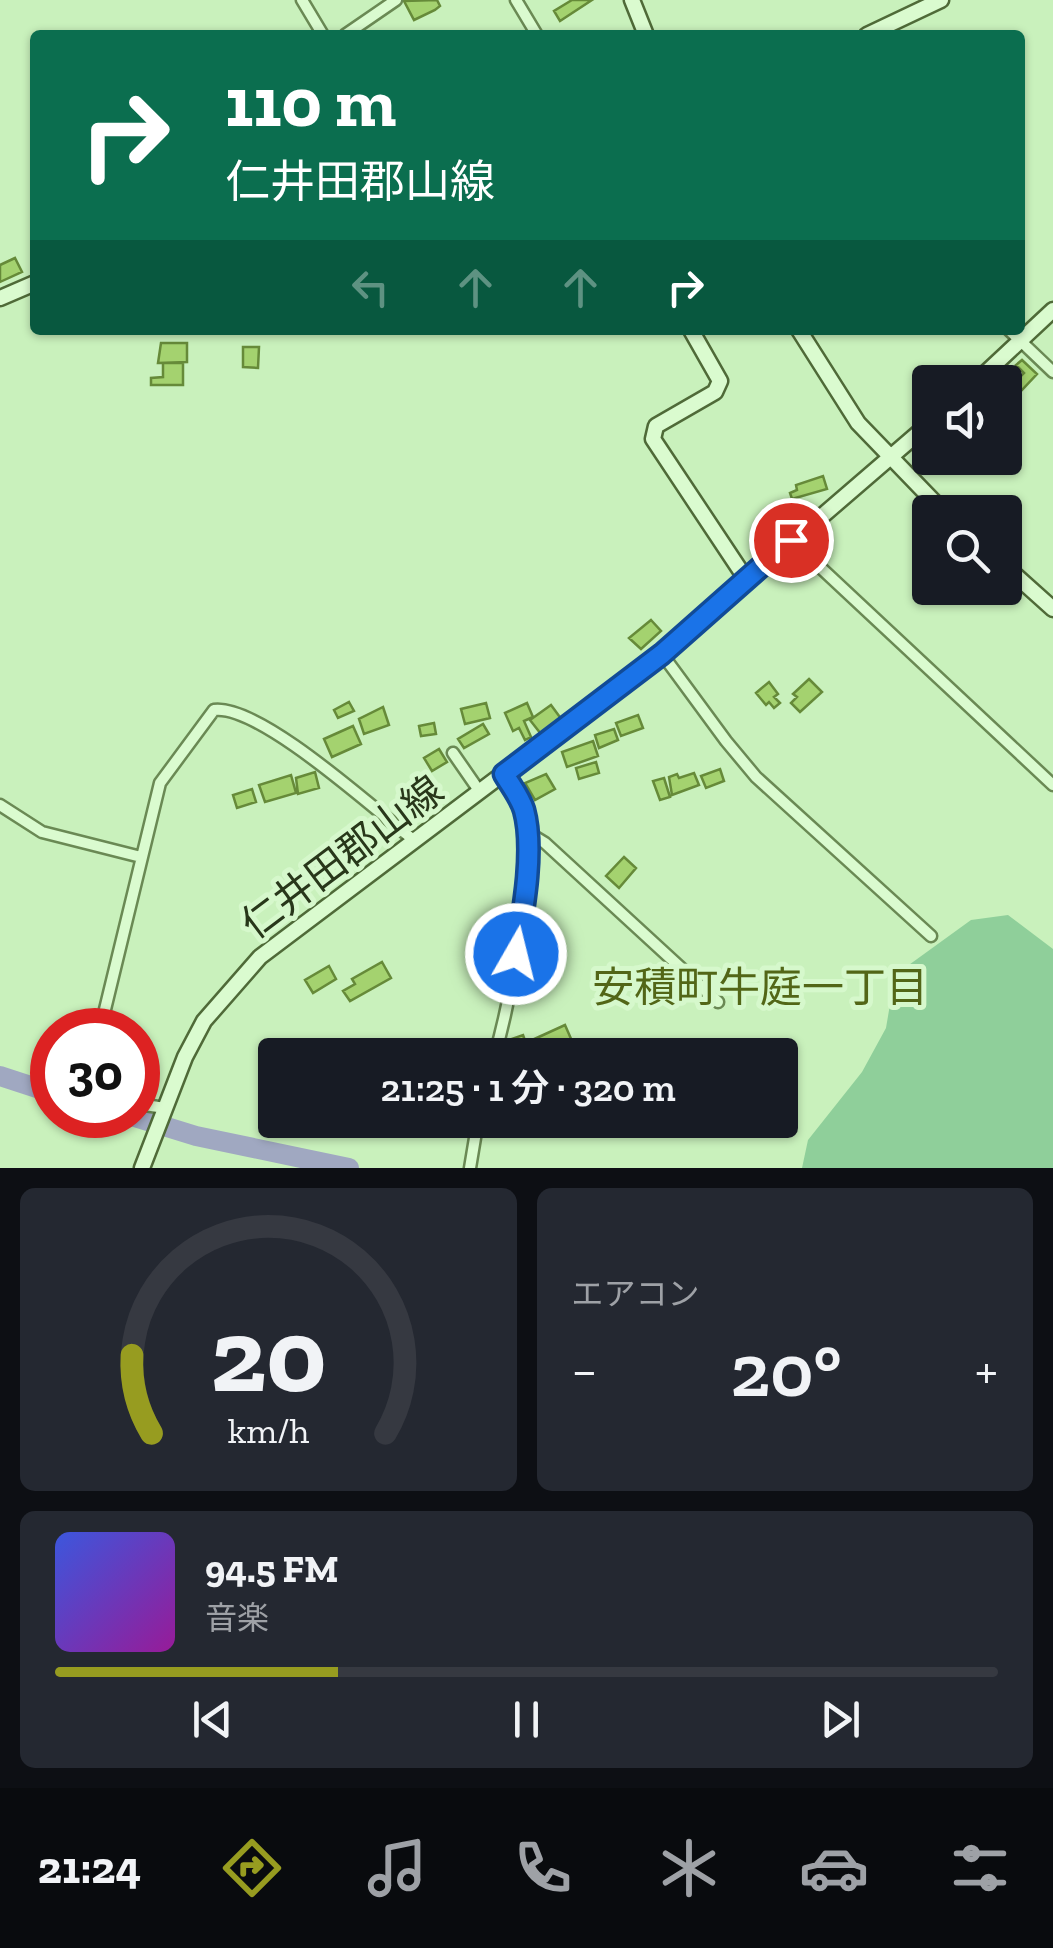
<!DOCTYPE html>
<html lang="ja">
<meta charset="utf-8">
<style>
body{margin:0;font-family:"Zilla Slab","Noto Sans JP",serif;background:#242831;color:#f1f3f6;height:100vh;display:flex;flex-direction:column;font-size:38px;white-space:nowrap}
*{box-sizing:border-box;margin:0}
p{font-size:32px;color:#9ea1a6}
.icon{flex:none;width:55px;height:55px;fill:none;stroke:currentColor;stroke-width:2;stroke-linecap:round;stroke-linejoin:round}
.map{position:relative;height:1168px;overflow:hidden}
.panel{display:flex;flex-direction:column;gap:20px;padding:20px;background:#0d0f14;flex:1}
.panel>*{flex:none}
.guide{position:absolute;left:30px;top:30px;width:995px;height:305px;border-radius:10px;box-shadow:0 2px 8px #0004;background:#0b6e4f;color:#fff;overflow:hidden}
.buttons{position:absolute;left:912px;top:365px;display:grid;gap:20px}
.buttons a{display:grid;place-items:center;width:110px;height:110px;border-radius:10px;background:#171b24;box-shadow:0 2px 8px #0004;font-size:50px}
.speed{position:absolute;left:30px;top:1008px;display:flex;gap:20px;font-size:50px;font-weight:700;text-align:center}
.speed>*{display:grid;place-content:center;width:130px;height:130px;border-radius:50%;background:#171b24;box-shadow:0 2px 8px #0004;line-height:1}
.speed .limit{border:15px solid #d22;background:#fff;color:#111}
.pin{position:absolute;display:grid;place-items:center;width:85px;height:85px;color:#fff;margin:-42px;border:5px solid #fff;border-radius:50%;box-shadow:0 2px 10px #0007}
.me{position:absolute;width:110px;margin:-55px;rotate:8deg;stroke-linejoin:round;filter:drop-shadow(0 0 8px #0008)}
.turn{display:flex;align-items:center;gap:35px;height:210px;padding:0 30px;font-size:45px}
.turn .icon{width:130px;height:130px;stroke-width:2.5}
.turn b{display:block;font-size:70px;line-height:85px}
.lanes{display:flex;align-items:center;height:95px;padding:0 30px;background:#0003;justify-content:center;gap:50px;direction:ltr}
.lanes .off{opacity:.35}
.big{font-size:75px;font-weight:600;line-height:1.1}
.panel .card{flex:1;display:flex;flex-direction:column;justify-content:center;gap:15px;min-width:0;padding:0 35px;border-radius:15px;background:#242831}
.panel .dial{align-items:center;gap:0}
.dial svg{height:260px;overflow:visible;fill:none;stroke:#363941;stroke-width:7;stroke-linecap:round;text-anchor:middle}
.dial text{fill:#f1f3f6;stroke:none}
.song{display:flex;align-items:center;gap:30px}
.cover{width:120px;height:120px;border-radius:15px;background:linear-gradient(135deg,hsl(230 70% 55%),hsl(300 70% 35%))}
.played{height:10px;border-radius:5px;background:linear-gradient(90deg,#979c20 30%,#363941 30%)}
.keys{display:flex;justify-content:space-around;direction:ltr}
.heat{display:flex;justify-content:space-between;align-items:center;font-size:55px;direction:ltr}
.panel .tiles{flex:1;display:grid;gap:20px;grid-template-columns:1fr 1fr}
.card:last-child{grid-column:span 2}
.trip{position:absolute;left:258px;top:1038px;width:540px;height:100px;border-radius:10px;background:#171b24;box-shadow:0 2px 8px #0004;font-weight:600;line-height:100px;text-align:center}
.tab-bar{display:flex;height:160px;justify-content:space-around;align-items:center;background:#090b0e;color:#9ea1a6}
.tab-bar .icon{width:70px;height:70px}
.tab-bar .selected{color:#979c20}
.tab-bar b{font-size:45px;color:#f1f3f6}
.map>svg:first-child{display:block}
</style>
<div class="map">
<svg width="1053" height="1168" viewBox="0 0 1053 1168">
<rect width="100%" height="100%" fill="#c9f1bc"/>
<!-- green -->
<path fill="#8fcf9a" d="M1008,915L1053,949V1168H802L808,1140L862,1072L886,1028L895,975L971,920Z"/>
<g fill="none" stroke-linecap="round" stroke-linejoin="round">
<!-- river -->
<path stroke="#a0a8c1" stroke-width="20" d="M0,1076L52,1093
M128,1115L196,1136L349,1168"/>
</g>
<!-- building -->
<path fill="#a4d26f" stroke="#668a39" stroke-width="2.5" d="M437,0L440,6L435,10L414,20L404,1Z
M572,0H592L560,21L554,11Z
M15,258L22,272L0,282V265Z
M161,343H187V362L158,363Z
M243,347H259L258,368L243,367Z
M1022,360L1037,374L1021,391L1013,384L1024,373L1016,365Z
M163,363H183V385H151V378L163,377Z
M823,476L827,489L792,499L790,493L797,490L796,485Z
M651,620L661,631L641,649L629,638Z
M809,679L822,692L800,712L791,703L797,697L793,694Z
M769,682L778,694L774,697L780,703L774,708L769,702L766,705L756,693Z
M349,702L354,711L338,718L334,710Z
M486,703L490,718L465,724L461,709Z
M527,703L533,717L524,721L531,737L525,740L519,728L513,731L505,713Z
M551,705L562,720L541,734L530,720Z
M383,707L389,725L364,734L359,719Z
M638,715L643,728L621,736L616,723Z
M434,723L436,734L421,736L419,726Z
M483,724L489,734L464,748L458,739Z
M353,726L361,744L332,757L324,739Z
M614,729L618,740L599,748L595,735Z
M593,741L598,756L567,767L562,752Z
M439,749L447,762L432,771L424,758Z
M596,762L599,773L579,779L576,768Z
M720,769L724,781L706,788L701,776Z
M315,772L319,788L298,794L296,778Z
M694,773L699,785L672,795L669,777L677,774L679,778Z
M546,774L555,789L535,800L525,783Z
M291,775L296,793L265,802L259,785Z
M664,778L670,797L660,800L653,781Z
M252,789L256,802L237,808L233,795Z
M624,857L636,868L619,888L606,876Z
M382,962L391,978L350,1001L343,991L355,984L352,979Z
M329,966L336,979L313,993L305,980Z
M565,1025L572,1041L536,1055L530,1041Z
M523,1035L529,1052L511,1055L506,1041Z"/>
<g fill="none" stroke-linecap="round" stroke-linejoin="round">
<defs>
<path id="street" d="M302,0L323,35
M516,0L537,35
M345,35L396,0
M1009,330L1053,372
M791,540L1053,785
M662,654L726,741L756,777L931,936
M453,753L480,792
M0,805L42,832L141,857
M527,832L545,843L718,1002
M100,1030L160,783L214,710C260,704 376,811 415,841
M495,1055C510,999 540,861 523,808C520,796 511,785 504,775
M138,1104L165,1108
M470,1168L478,1120"/>
<path id="secondary" d="M632,0L646,35
M867,35L941,0
M0,298L35,283
M691,330L720,381L715,392L656,426L653,439L746,579
M799,330L858,423L944,512
M976,382L1053,310
M1005,566L1053,609
M142,1168L185,1057L204,1021L260,957L662,654L930,423"/>
</defs>
<!-- street casing -->
<use href="#street" stroke="#6a8954" stroke-width="15"/>
<!-- secondary casing -->
<use href="#secondary" stroke="#4f6a38" stroke-width="19"/>
<!-- street -->
<use href="#street" stroke="#dafbcf" stroke-width="10"/>
<!-- secondary -->
<use href="#secondary" stroke="#dafbcf" stroke-width="14"/>
</g>
<g fill="none" stroke-linecap="round" stroke-linejoin="round">
<defs>
<path id="route" d="M516,954C523,913 535,850 524,810C520,797 511,786 504,774L662,654L791,540"/>
</defs>
<!-- route casing -->
<use href="#route" stroke="#114b97" stroke-width="25"/>
<!-- route -->
<use href="#route" stroke="#1a73e8" stroke-width="18"/>
</g>
<g text-anchor="middle" dominant-baseline="central" stroke-width="10" stroke-linejoin="round" paint-order="stroke">
<!-- street labels -->
<g font-size="40" fill="#28371a" stroke="#d6f8cc">
<text transform="translate(342 857) rotate(-37)">仁井田郡山線</text>
</g>
<!-- neighbourhood labels -->
<g font-size="42" fill="#526617" stroke="#d6f8cc">
<text x="760" y="987">安積町牛庭一丁目</text>
</g>
</g>
</svg>
<div class="buttons">
<a><svg class="icon" aria-label="sound" viewBox="0 0 24 24"><path d="M4 9h4l5-4v14l-5-4H4zM17 9q2 3 0 6"/></svg></a>
<a><svg class="icon" aria-label="search" viewBox="0 0 24 24"><circle cx="10" cy="10" r="6"/><path d="M15 15l6 6"/></svg></a>
</div>
<div class="speed"><div class="limit">30</div></div>
<div class="pin" style="left:791px;top:540px;background:#d93025"><svg class="icon" aria-label="arrive" viewBox="0 0 24 24"><path d="M6 21V4h12l-3 4 3 4H6"/></svg></div>
<svg class="me" style="left:516px;top:954px" viewBox="-20 -20 40 40"><circle r="17" fill="#1a73e8" stroke="#fff" stroke-width="3"/><path d="M0-11L8 9 0 5-8 9z" fill="#fff"/></svg>
<div class="trip">21:25 · 1 分 · 320 m</div>
<div class="guide">
<div class="turn"><svg class="icon" aria-label="right" viewBox="0 0 24 24"><path d="M7 20v-9h11M14 6l5 5-5 5"/></svg><div><b>110 m</b>仁井田郡山線</div></div>
<div class="lanes"><svg class="icon off" aria-label="left" viewBox="0 0 24 24"><path d="M17 20v-9H6M10 6l-5 5 5 5"/></svg><svg class="icon off" aria-label="ahead" viewBox="0 0 24 24"><path d="M12 20V5M6 11l6-6 6 6"/></svg><svg class="icon off" aria-label="ahead" viewBox="0 0 24 24"><path d="M12 20V5M6 11l6-6 6 6"/></svg><svg class="icon" aria-label="right" viewBox="0 0 24 24"><path d="M7 20v-9h11M14 6l5 5-5 5"/></svg></div>
</div>
</div>
<section class="panel">
<div class="tiles">
<div class="card dial"><svg viewBox="0 0 100 80">
<path d="M14 69A42 42 0 1 1 86 69"/>
<path d="M14 69A42 42 0 0 1 8 45" stroke="#979c20"/>
<text x="50" y="56" font-size="32" font-weight="700">20</text>
<text x="50" y="72" font-size="11">km/h</text>
</svg></div>
<div class="card"><p>エアコン</p>
<div class="heat"><a>−</a><b class="big">20°</b><a>+</a></div>
</div>
<div class="card">
<div class="song"><i class="cover"></i><div><b>94.5 FM</b><p>音楽</p></div></div>
<div class="played"></div>
<div class="keys"><svg class="icon" aria-label="previous" viewBox="0 0 24 24"><path d="M18 5L8 12l10 7zM5 5v14"/></svg><svg class="icon" aria-label="pause" viewBox="0 0 24 24"><path d="M8 5v14M16 5v14"/></svg><svg class="icon" aria-label="next" viewBox="0 0 24 24"><path d="M6 5l10 7-10 7zM19 5v14"/></svg></div>
</div>
</div>
</section>
<nav class="tab-bar">
<b>21:24</b>
<svg class="icon selected" aria-label="directions" viewBox="0 0 24 24"><path d="M12 3l9 9-9 9-9-9zM9 14v-3h6M13 9l2 2-2 2"/></svg>
<svg class="icon" aria-label="music" viewBox="0 0 24 24"><path d="M9 18V5l10-2v13"/><circle cx="6" cy="18" r="3"/><circle cx="16" cy="16" r="3"/></svg>
<svg class="icon" aria-label="phone" viewBox="0 0 24 24"><path d="M5 4h4l2 5-3 2q2 4 5 5l2-3 5 2v4C11 20 4 13 5 4z"/></svg>
<svg class="icon" aria-label="climate" viewBox="0 0 24 24"><path d="M12 3v18M4 7l16 10M4 17L20 7"/></svg>
<svg class="icon" aria-label="car" viewBox="0 0 24 24"><path d="M5 17H2v-5l4-1 3-4h7l3 4 3 1v5h-3M9 17h6M6 11h13"/><circle cx="7" cy="17" r="2"/><circle cx="17" cy="17" r="2"/></svg>
<svg class="icon" aria-label="filters" viewBox="0 0 24 24"><path d="M4 7h16M4 17h16"/><circle cx="9" cy="7" r="2"/><circle cx="15" cy="17" r="2"/></svg>
</nav>
